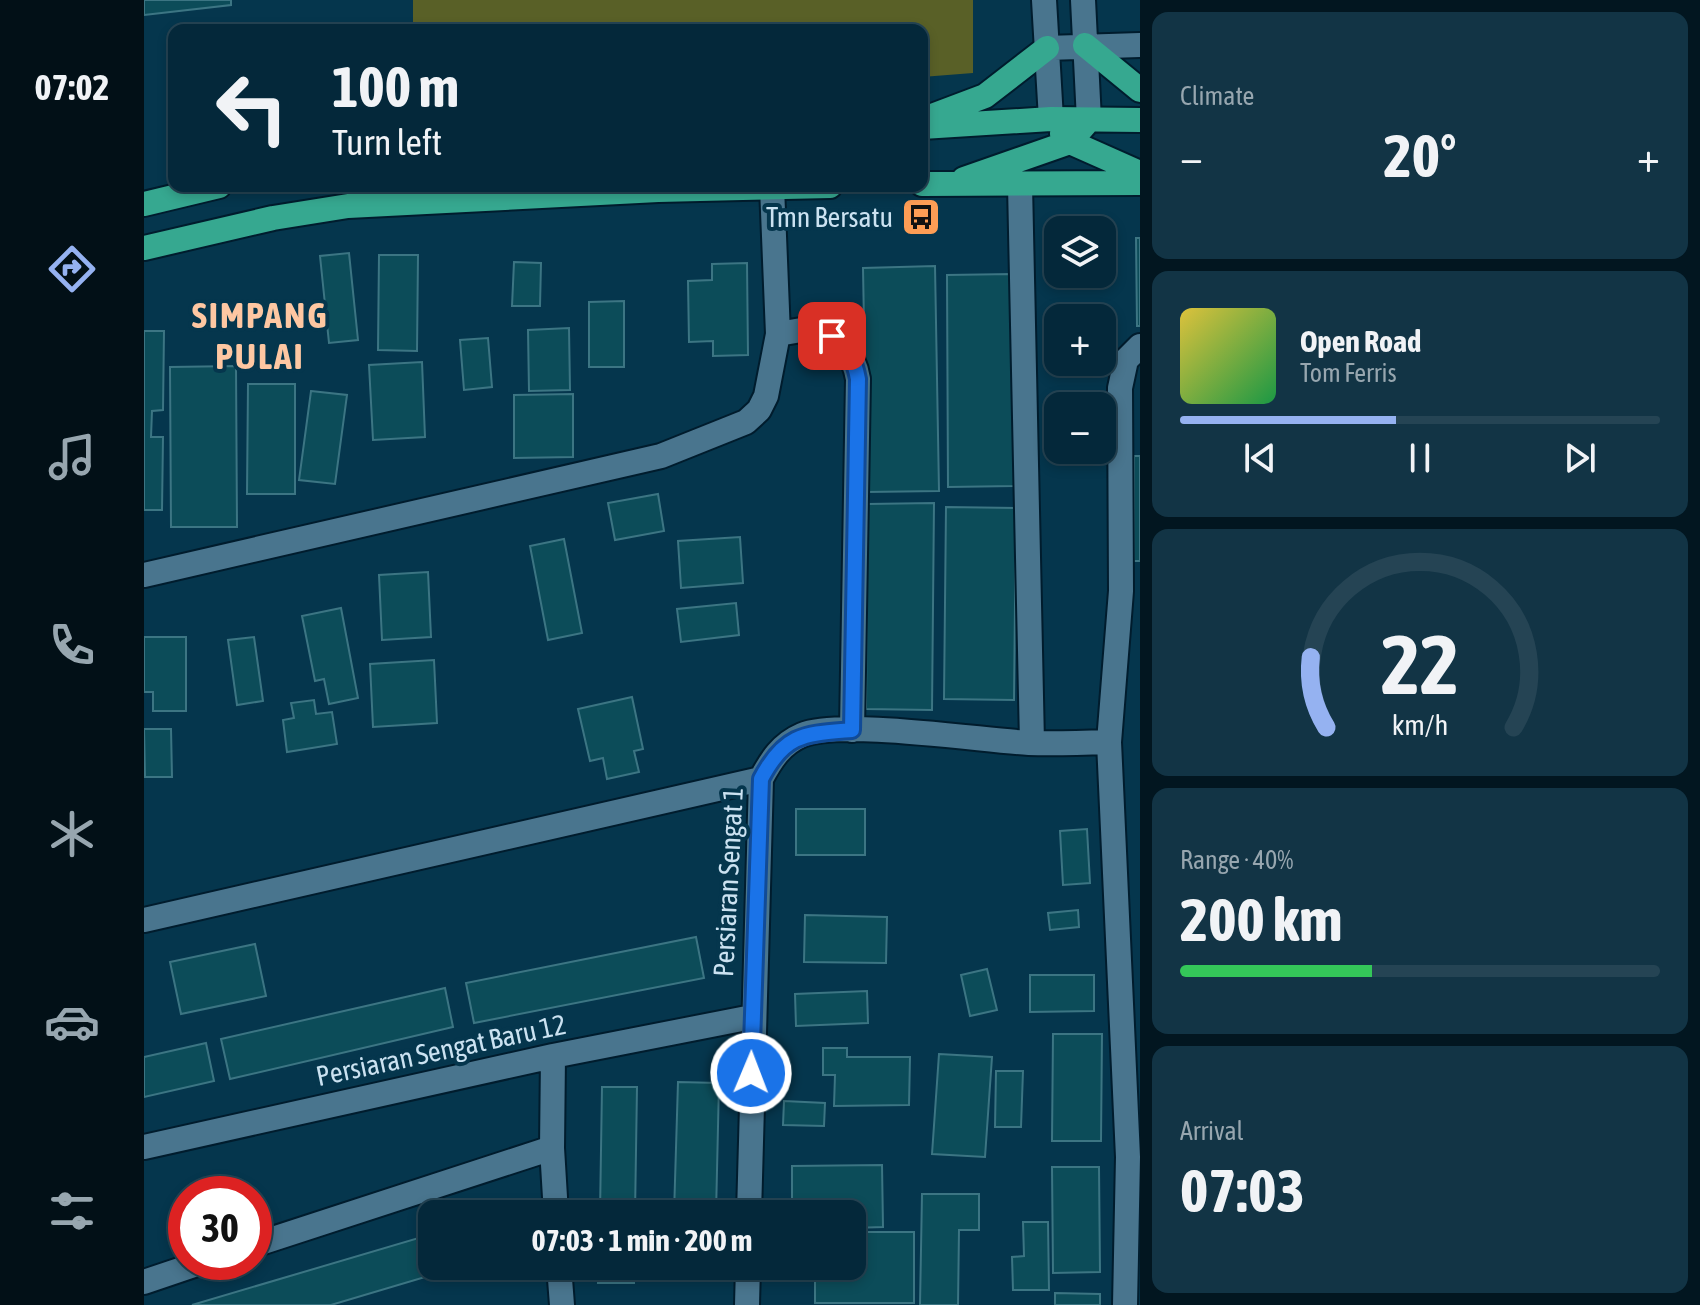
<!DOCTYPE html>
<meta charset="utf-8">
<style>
body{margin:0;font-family:"Asap Condensed",sans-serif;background:#123445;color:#f1f3f6;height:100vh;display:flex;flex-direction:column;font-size:30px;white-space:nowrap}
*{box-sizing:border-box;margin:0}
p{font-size:26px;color:#97a6af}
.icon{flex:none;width:44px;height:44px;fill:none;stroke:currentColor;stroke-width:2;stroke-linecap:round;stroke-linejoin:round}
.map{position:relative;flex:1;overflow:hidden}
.drawer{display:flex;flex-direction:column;gap:12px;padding:12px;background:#021620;width:560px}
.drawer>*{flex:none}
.hud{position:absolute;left:24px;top:24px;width:760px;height:168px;border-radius:16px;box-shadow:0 4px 12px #0003,0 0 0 2px #254454;background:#04283a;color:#f1f3f6;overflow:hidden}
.tools{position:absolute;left:900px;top:216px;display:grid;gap:16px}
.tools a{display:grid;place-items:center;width:72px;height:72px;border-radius:16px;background:#04283a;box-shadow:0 4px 12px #0003,0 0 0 2px #254454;font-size:40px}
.speed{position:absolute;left:24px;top:1176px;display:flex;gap:16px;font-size:40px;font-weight:700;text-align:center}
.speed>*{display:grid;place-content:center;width:104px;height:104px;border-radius:50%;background:#04283a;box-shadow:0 4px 12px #0003,0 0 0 2px #254454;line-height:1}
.speed .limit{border:12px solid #d22;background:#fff;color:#111}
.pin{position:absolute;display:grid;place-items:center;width:68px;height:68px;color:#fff;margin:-34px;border-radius:16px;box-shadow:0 4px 12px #0006}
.me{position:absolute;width:88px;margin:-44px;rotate:1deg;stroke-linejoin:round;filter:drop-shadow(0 0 6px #0008)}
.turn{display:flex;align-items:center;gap:28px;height:168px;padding:0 32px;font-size:36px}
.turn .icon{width:104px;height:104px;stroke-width:2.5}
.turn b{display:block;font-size:56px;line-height:68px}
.big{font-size:60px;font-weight:700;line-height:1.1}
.drawer .widget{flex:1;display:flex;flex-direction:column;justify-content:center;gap:12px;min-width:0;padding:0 28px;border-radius:16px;background:#123445}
.drawer .dial{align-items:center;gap:0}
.dial svg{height:208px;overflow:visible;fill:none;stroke:#254454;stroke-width:7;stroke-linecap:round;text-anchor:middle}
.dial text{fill:#f1f3f6;stroke:none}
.song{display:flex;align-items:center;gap:24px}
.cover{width:96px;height:96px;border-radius:12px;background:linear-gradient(135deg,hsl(50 70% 55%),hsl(140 70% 35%))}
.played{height:8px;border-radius:4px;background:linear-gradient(90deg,#95b2f1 45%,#254454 45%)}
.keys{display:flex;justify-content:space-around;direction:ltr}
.heat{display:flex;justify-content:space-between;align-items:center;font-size:44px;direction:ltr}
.charge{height:12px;border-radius:6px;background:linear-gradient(90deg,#34c759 40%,#254454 0)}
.trip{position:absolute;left:274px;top:1200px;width:448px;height:80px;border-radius:16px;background:#04283a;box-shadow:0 4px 12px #0003,0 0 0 2px #254454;font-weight:700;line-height:80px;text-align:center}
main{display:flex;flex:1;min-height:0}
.menu{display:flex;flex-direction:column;width:144px;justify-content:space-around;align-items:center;background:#021017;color:#97a6af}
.menu .icon{width:56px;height:56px}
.menu .active{color:#95b2f1}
.menu b{font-size:36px;color:#f1f3f6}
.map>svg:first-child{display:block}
</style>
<main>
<nav class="menu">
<b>07:02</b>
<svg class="icon active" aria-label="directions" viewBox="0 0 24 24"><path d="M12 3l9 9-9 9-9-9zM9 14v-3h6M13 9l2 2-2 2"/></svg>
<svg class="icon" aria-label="music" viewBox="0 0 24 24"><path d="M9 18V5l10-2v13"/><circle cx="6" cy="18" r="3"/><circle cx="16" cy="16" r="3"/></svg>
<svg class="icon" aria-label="phone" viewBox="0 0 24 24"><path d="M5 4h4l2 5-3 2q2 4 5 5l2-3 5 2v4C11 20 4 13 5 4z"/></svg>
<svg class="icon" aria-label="climate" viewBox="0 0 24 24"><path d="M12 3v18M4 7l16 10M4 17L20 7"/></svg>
<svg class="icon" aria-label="car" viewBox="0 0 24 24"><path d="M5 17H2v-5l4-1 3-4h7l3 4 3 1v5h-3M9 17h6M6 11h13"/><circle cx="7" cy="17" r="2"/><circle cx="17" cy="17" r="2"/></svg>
<svg class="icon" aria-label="filters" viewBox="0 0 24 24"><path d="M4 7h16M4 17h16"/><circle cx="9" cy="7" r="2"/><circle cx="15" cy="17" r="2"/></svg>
</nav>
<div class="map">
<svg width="996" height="1305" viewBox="0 0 996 1305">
<rect width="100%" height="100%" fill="#05364d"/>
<!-- green -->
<path fill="#596027" d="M269,0H829V73L778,77V30H269Z"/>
<!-- building -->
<path fill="#0c4c59" stroke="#3c7583" stroke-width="2" d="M0,0H87V5L0,15Z
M992,238H996V326H993Z
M205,253L214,340L185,343L176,256Z
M235,255H274L273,351L234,350Z
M370,262L397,263L396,306H368Z
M603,263L604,355L569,356V341L545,342L544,281L568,280V264Z
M791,266L795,491L723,492L719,268Z
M868,274L870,486L804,487L803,275Z
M480,301V367H445V302Z
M425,328L426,390L385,391L384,330Z
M0,331H20L19,410L8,411L7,437H19L18,510H0Z
M344,338L348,387L320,390L316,340Z
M278,362L281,437L229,440L225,365Z
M92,366L93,527H27L26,367Z
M104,384H151V494H103Z
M167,391L203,395L191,484L155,480Z
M429,394V457L370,458V395Z
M990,456H996V561H990Z
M514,494L520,531L471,540L464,503Z
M790,503L788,710L722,709L723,504Z
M802,507L872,508L870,700L800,699Z
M596,537L599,583L537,588L534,541Z
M420,539L438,633L404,640L386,546Z
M284,572L287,637L238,640L235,575Z
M592,603L595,635L537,642L533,609Z
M197,608L214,698L185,704L180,679L171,681L158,616Z
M0,637H42V711H9V692H0Z
M110,637L119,701L93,705L84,640Z
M290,660L293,723L229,727L226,664Z
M488,697L499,749L490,751L495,772L463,779L459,758L446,761L434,709Z
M170,700L172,714L188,712L193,744L143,752L139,720L150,718L147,703Z
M0,729H27L28,777H1Z
M652,809H721V855H652Z
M943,829L946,883L919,885L916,831Z
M934,910L935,927L906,930L904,913Z
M661,915L743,917L742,963L660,962Z
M552,937L560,978L330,1023L322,983Z
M111,944L122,996L37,1014L26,962Z
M843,969L853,1010L826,1016L817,975Z
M886,975H950V1011L886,1012Z
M301,988L309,1027L86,1079L77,1039Z
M723,991L724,1023L652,1026L651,994Z
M909,1034H958L957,1141H908Z
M62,1043L70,1081L0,1097V1057Z
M679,1048H703V1057H766L765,1105L690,1106L691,1075H679Z
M795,1054L848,1057L841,1157L788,1154Z
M852,1071H879L877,1127H851Z
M534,1082L575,1083L572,1214H530Z
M458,1087H493L491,1214H456Z
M640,1101L681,1103L680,1126L639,1125Z
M738,1165L739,1227L708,1228V1214H672V1199H648V1166Z
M908,1167H955L956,1272L909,1273Z
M778,1194H835V1230H815L814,1305H776Z
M879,1222H904L905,1290H869L868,1257L880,1256Z
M708,1232H770V1303H671V1274H697V1266H708Z
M288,1234V1266H318L187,1305H48Z
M455,1266H490V1283H454Z
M911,1293L956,1294V1305H911Z"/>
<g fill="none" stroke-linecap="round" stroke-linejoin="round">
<defs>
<path id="street" d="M900,0L907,119
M939,0L945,120
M903,48L996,45
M876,185L888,743
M634,334L669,328C695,339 709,350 714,379L708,730
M0,575L517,456L602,422L615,410L622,396L634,334L628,187
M0,920L617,779
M409,1056L408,1148L412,1214
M0,1147L409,1056L608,1017
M605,1214L617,779C627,760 637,744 658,735C697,719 835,740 885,743C911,744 938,743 965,742
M110,1245L408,1148
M415,1266L418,1305
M0,1282L59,1262
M603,1305L604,1266
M981,1305L984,1157L965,742L977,591L976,388L982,360L996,346"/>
<path id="highway" d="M941,45L996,90
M780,119L841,96L903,48
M778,127L907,119L996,120
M918,134L926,142L996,173
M820,179L926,142L945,120
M778,184L996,183
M0,204L75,186
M0,248L129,218L204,206L514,190L686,186"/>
</defs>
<!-- street casing -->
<use href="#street" stroke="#001c2d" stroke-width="28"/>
<!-- highway casing -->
<use href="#highway" stroke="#001c2d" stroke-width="28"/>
<!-- street -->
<use href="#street" stroke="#49758e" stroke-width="24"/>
<!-- highway -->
<use href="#highway" stroke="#36a890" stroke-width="24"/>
</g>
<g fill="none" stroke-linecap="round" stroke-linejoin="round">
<defs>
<path id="route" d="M607,1073L617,779C641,733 661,734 708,730L714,379C710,358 704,349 688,336"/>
</defs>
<!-- route casing -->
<use href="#route" stroke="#114b97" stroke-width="20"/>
<!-- route -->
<use href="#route" stroke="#1a73e8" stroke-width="14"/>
</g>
<!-- icons -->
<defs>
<symbol id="bus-square" viewBox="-11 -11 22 22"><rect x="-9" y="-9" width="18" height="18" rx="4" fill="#fd9d55" stroke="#05364d"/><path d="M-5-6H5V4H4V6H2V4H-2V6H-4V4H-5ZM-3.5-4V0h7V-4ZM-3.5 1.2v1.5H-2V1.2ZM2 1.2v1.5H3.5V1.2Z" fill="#111"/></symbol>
</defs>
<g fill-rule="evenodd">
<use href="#bus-square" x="755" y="195" width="44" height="44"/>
</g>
<g text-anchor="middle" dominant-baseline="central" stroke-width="8" stroke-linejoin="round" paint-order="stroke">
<!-- poi labels -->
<g font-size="28" fill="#cbe2f1" stroke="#05364d" text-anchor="end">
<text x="749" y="217">Tmn Bersatu</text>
</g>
<!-- street labels -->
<g font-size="28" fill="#cbe2f1" stroke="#05364d">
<text transform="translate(584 882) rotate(-87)">Persiaran Sengat 1</text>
<text transform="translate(297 1050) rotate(-12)">Persiaran Sengat Baru 12</text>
</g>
<!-- district labels -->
<g font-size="36" font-weight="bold" letter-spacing="2" fill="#fec7a2" stroke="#05364d">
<text x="116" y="315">SIMPANG<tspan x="116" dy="41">PULAI</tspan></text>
</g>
</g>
</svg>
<div class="tools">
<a><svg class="icon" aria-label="layers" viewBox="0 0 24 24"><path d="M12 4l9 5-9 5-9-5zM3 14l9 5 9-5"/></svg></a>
<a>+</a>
<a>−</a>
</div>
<div class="speed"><div class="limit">30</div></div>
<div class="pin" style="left:688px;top:336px;background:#d93025"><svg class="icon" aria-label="arrive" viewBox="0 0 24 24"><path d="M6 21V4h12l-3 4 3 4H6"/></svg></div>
<svg class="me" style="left:607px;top:1073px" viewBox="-20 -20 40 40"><circle r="17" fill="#1a73e8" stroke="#fff" stroke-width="3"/><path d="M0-11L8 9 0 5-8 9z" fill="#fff"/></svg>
<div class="trip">07:03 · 1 min · 200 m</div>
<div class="hud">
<div class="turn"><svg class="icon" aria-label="left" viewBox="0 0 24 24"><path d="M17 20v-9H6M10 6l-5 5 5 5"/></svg><div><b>100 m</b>Turn left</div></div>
</div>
</div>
<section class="drawer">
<div class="widget"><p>Climate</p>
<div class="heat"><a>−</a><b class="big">20°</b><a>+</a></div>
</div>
<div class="widget">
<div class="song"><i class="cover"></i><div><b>Open Road</b><p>Tom Ferris</p></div></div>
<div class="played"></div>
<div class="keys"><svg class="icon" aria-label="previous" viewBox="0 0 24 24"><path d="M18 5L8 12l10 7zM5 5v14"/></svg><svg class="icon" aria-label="pause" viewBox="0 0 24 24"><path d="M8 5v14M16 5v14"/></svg><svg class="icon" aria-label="next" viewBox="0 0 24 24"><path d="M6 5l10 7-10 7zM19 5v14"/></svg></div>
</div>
<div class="widget dial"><svg viewBox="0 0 100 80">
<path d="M14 69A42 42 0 1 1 86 69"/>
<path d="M14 69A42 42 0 0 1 8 42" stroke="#95b2f1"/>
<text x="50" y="56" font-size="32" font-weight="700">22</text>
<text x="50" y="72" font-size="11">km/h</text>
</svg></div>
<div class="widget"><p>Range · 40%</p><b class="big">200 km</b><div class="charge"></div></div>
<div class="widget"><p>Arrival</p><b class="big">07:03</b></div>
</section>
</main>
